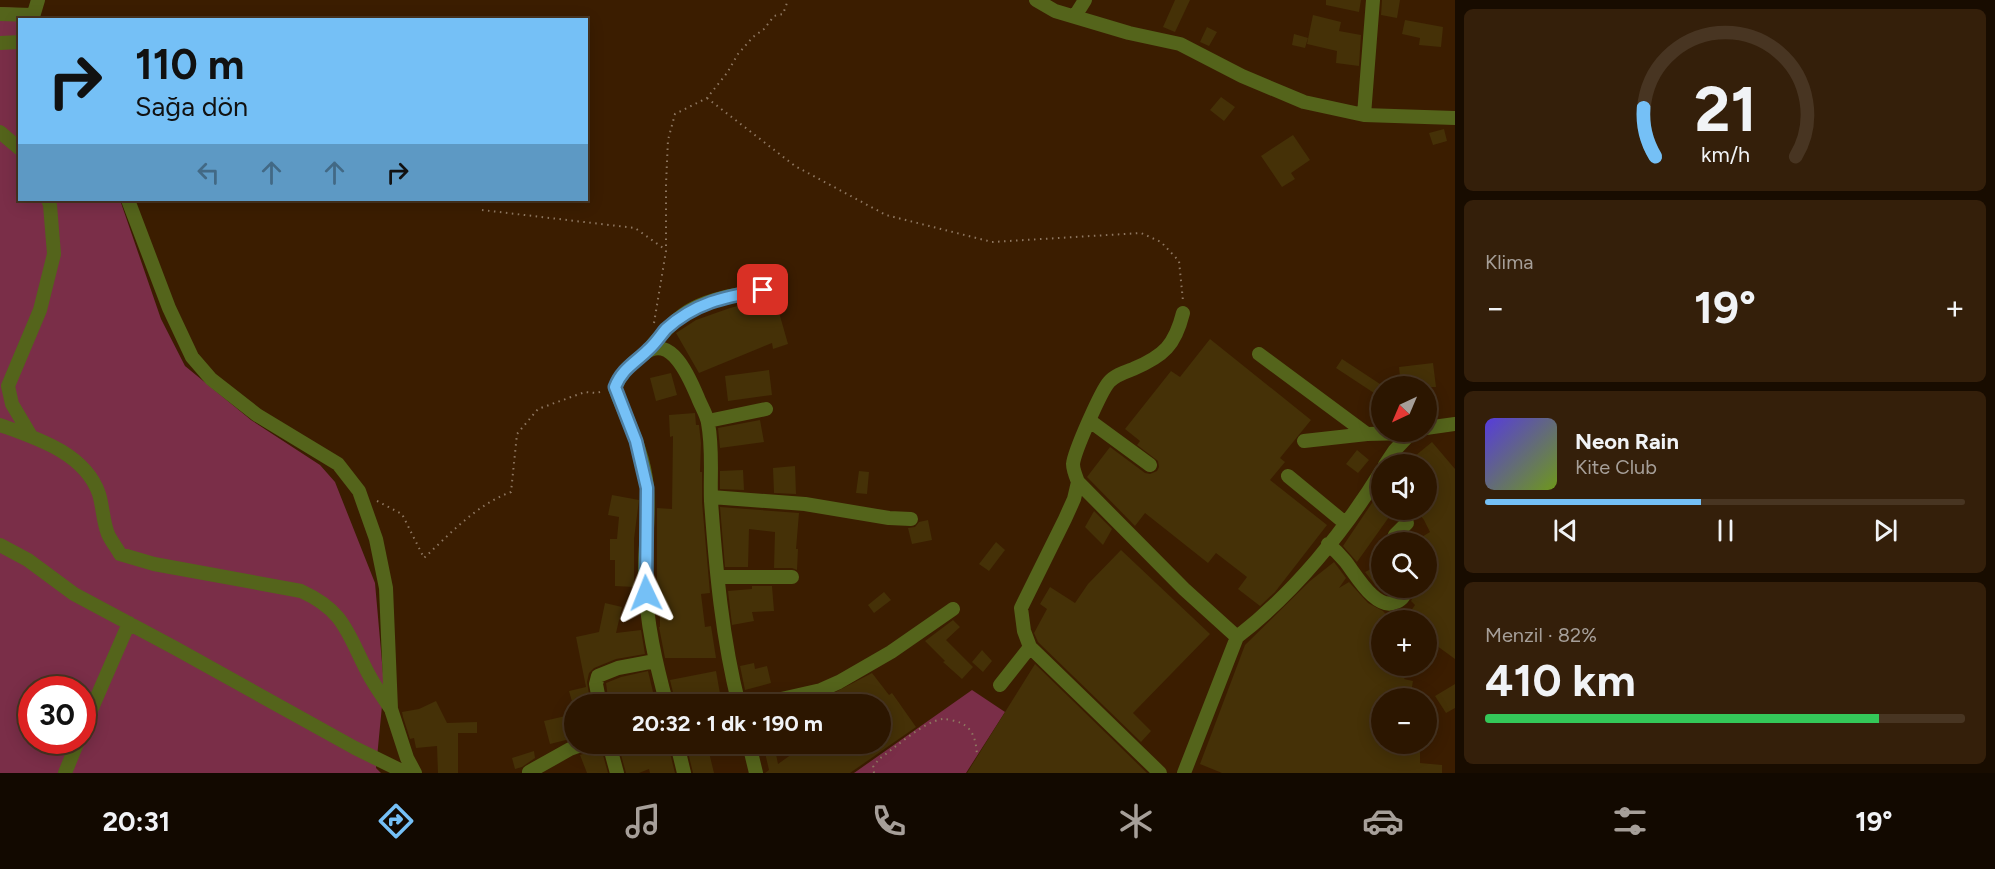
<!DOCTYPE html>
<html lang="tr">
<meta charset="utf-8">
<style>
body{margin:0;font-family:Figtree,sans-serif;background:#341f0a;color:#f1f3f6;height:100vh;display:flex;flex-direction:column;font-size:22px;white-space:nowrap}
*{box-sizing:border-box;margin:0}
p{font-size:20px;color:#a69f99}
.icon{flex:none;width:33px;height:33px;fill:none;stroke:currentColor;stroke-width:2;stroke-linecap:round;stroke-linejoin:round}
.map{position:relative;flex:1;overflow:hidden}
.drawer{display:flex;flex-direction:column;gap:9px;padding:9px;background:#180c00;width:540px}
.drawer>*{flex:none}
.guide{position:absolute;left:18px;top:18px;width:570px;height:183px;border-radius:0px;box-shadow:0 3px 15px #0003,0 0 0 2px #483522;background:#75c0f6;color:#111;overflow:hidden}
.needle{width:39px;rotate:224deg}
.fabs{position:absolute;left:1371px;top:376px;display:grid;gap:12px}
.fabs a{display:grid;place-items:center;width:66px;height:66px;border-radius:50%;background:#2c1600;box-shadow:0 3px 15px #0003,0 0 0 2px #483522;font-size:30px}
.speed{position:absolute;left:18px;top:676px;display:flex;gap:12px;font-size:30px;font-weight:700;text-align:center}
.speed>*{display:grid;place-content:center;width:78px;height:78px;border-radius:50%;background:#2c1600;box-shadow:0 3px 15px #0003,0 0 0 2px #483522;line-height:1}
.speed .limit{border:9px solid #d22;background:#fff;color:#111}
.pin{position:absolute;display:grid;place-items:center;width:51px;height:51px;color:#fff;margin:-26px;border-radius:12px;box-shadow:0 3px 9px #0006}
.me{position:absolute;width:66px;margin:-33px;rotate:358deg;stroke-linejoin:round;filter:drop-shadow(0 0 4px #0008)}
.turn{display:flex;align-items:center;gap:21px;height:126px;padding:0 18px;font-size:27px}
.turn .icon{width:78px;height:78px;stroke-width:2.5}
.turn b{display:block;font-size:42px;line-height:51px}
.lanes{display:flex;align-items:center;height:57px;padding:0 18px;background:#0003;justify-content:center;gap:30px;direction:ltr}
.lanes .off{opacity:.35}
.big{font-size:45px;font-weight:700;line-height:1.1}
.drawer .tile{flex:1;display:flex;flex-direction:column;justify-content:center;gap:9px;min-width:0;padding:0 21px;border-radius:9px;background:#341f0a}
.drawer .dial{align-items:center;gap:0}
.dial svg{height:156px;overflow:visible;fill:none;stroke:#483522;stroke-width:7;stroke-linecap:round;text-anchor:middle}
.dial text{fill:#f1f3f6;stroke:none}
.song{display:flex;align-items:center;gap:18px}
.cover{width:72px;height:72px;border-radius:9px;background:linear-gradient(135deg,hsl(250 70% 55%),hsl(80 70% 35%))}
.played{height:6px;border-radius:3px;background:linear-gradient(90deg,#75c0f6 45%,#483522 45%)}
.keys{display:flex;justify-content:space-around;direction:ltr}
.heat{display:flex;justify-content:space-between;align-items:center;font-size:33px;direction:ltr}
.charge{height:9px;border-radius:4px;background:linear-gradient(90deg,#34c759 82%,#483522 0)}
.trip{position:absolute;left:564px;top:694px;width:327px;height:60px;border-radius:30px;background:#2c1600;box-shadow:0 3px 15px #0003,0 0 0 2px #483522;font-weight:700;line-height:60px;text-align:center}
.tab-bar{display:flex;height:96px;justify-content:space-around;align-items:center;background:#120900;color:#a69f99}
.tab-bar .icon{width:42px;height:42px}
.tab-bar .active{color:#75c0f6}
.tab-bar b{font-size:27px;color:#f1f3f6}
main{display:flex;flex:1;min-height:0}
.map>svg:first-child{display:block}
</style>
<main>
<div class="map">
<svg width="1455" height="773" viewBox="0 0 1455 773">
<rect width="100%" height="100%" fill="#3b1d00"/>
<!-- green -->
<path fill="#7a2e48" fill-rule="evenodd" d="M0,7L16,8L19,24L20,200H120L161,319L185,366L251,420L320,465L335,482L375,583L384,685L376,768L381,773H0ZM32,690H82V741H32Z
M972,690L1005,712L966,773H854Z"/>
<!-- building -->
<path fill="#453107" d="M1175,0H1190L1175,32L1163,27Z
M1326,0H1361L1359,12L1326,5Z
M1382,0H1400L1397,18L1381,15Z
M1313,15L1341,22L1339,31L1361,35L1359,66L1336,63L1337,51L1307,44Z
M1405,20L1443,27L1441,47L1419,45L1420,38L1402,34Z
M1207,27L1217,32L1209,46L1200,42Z
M1294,34L1308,38L1305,48L1292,45Z
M1221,97L1235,107L1224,121L1210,110Z
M1444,129L1447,141L1433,145L1429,133Z
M1293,135L1310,160L1291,173L1295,179L1282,187L1261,156Z
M780,295L784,308L778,309L788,344L773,349L772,343L699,373L676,333L696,320L730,308Z
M1210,339L1311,420L1280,458L1285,462L1270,480L1327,525L1275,592L1260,606L1238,589L1247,577L1216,553L1208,563L1145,513L1135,526L1087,477L1110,447L1145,473L1150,474L1157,471L1159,467L1158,461L1137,445L1140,441L1125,429L1171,371L1180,377Z
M1342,359L1380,384L1374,393L1336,368Z
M1433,363L1436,387H1401L1399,367Z
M769,370L772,395L728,401L725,376Z
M671,373L677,395L656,401L650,378Z
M695,413L696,425H699L701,443L700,472H702V502L710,593L701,594L705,627L711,626L716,658H665L659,627H660V594H657V508L672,509L673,436L670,437L669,415Z
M760,420L764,442L720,448L718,428Z
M1432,442L1455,469V659L1433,643L1426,651V621H1404L1415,605L1411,601L1412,599L1421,588H1426V582L1430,577L1426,571V543H1412L1430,532L1424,520L1416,510H1426V465H1404Z
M1357,450L1369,460L1358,473L1346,464Z
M795,466L796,494L774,493L773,468Z
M743,470L744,490L720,489V471Z
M859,471L869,472L867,494L856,493Z
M1382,488V510H1394L1357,562L1343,546Z
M612,495L639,500L634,539V587L615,586V560H610V539H617L619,517L608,515Z
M720,507L799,513L796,549H798L797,570L792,568H774L775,532L749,529L748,567H725Z
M1094,511L1112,529L1103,545L1085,527Z
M928,520L932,540L912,544L908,528L915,527L919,522Z
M996,542L1005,550L989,571L979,564Z
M1121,550L1210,634L1133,713L1151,731L1141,742L1038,642L1034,633L1047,609L1040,604L1050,587L1075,603L1088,584Z
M1334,562L1346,578L1339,588L1349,582L1368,603L1383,611L1392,621H1382V666H1414L1404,679L1413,681L1410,698L1397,695L1396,699H1382V744H1420V763L1442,765V773H1222L1200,764L1245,645L1310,581Z
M1371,569L1382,581L1376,586L1365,572Z
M752,586H772L774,611L752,612L754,621L732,625L728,591L752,589Z
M884,592L891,600L874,613L868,605Z
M605,603L622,607L616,633L641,630L645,654L616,659L594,668L589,673L587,682L591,705H573L569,691L586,687L576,637L599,632Z
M953,620L960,627L946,640L973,667L962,679L943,662L945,661L925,641Z
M982,650L992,661L983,672L972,662Z
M754,663L755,669L767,666L771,683L745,690L740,666Z
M1035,664L1147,773H967Z
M648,671L653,692L627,698L629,705H609L606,683L621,677Z
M716,671L722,705H676L670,680Z
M872,673L889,695L892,693L916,727L850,773H765L769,770L763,744H774L778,764L806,744H880V705H796L824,698Z
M1455,684V708L1446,713L1435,696Z
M436,701L447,723L477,722V733H458V773H438L437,746L416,748L414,738L410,739L403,717L402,712L419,709Z
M574,714V738L550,744L544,721Z
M596,744H600L608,773H587L580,755L588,752Z
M618,744H638L640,753L668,745L675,773H650L649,769L639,773H626Z
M686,744H707L714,773H693Z
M534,751L535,758L522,767L515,769L512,758Z"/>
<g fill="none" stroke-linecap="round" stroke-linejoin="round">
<!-- path -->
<path stroke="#8e7760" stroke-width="2" stroke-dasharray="1.5 4.5" stroke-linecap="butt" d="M707,98L795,166L886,215L992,242L1141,233L1161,242L1179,261L1183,301
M482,210L635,228L666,250
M654,323L666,251V184L668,140L675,114L707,98L727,73L738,54L753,37L764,29L774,16L783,14L788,0
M377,501L402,514L424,558C451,533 476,505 511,492L517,434L538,409L585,392L596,393L604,391
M874,773L873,767L879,759C895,748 924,721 943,719C948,719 956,721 961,723C974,729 976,742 977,755"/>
<!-- minor -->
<path stroke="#54641b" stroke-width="14" d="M1036,0L1055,11L1129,33L1180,44L1242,76L1304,102L1364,115L1455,118
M0,14L32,15
M1075,16L1085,0
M32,20L38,0
M0,43L20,42
M1364,115L1373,0
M0,132L20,149
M128,200L169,308L192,357L211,379L257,415L338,464L359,491L376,539L386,588L391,709L407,758L415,773
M1183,313C1175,345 1164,356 1133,369C1125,372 1115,375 1109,382C1101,391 1074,452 1073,464C1073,469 1076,477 1078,482L1184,589L1237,637
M649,349C662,334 676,317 694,308C715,297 741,294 763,290
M1259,354L1367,434
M708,421L766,409
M1090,421L1150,465
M0,425C36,438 85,453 99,494C103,507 103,522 108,534C111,541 117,548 120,554L154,564L301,591C345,611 347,633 368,673C374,685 383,697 391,709
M1426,428L1455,424
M31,436L12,404L8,386L40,310L54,254L50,205L48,200
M1304,441L1367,434L1409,433
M1385,465L1395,450L1412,432
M1288,476L1345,523
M1078,482L1074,499L1065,519L1021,608L1024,631L1030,647L1160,773
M711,497L805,504L889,518L911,519
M1392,543L1395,535L1407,523
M1328,544C1334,549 1340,555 1345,561C1355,573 1376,612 1396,602C1403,599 1405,595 1406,588
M0,545L28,560L74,594L175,648L355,748L406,773
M718,577H792
M1000,685L1030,647
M600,705L596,684L598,676L618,668L655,661
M667,705C656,664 646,622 645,579C644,549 650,518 647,487C644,452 627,420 615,388C621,372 631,364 644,354C671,332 690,379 698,398C701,406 707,415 708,423C713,449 710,475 711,501C716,570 722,638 739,705
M755,705L821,690L839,682L891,652L953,609
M82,731L129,623
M609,744L617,773
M677,744L684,773
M749,744L756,773
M529,772L570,749L584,744
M65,773L78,741
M1184,773L1237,637C1294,593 1344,532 1382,470"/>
</g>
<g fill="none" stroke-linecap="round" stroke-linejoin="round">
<defs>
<path id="route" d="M646,593L647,488L636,441L615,387C622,369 635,363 648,350C655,344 660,336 666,329C696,302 725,297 763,290"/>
</defs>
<!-- route casing -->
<use href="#route" stroke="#4c7da0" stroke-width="15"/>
<!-- route -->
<use href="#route" stroke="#75c0f6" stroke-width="10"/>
</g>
</svg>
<div class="fabs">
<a><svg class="needle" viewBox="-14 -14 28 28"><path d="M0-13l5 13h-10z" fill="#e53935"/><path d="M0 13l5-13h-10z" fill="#a69f99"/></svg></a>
<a><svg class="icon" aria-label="sound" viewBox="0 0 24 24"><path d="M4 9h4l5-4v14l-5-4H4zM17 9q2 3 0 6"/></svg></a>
<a><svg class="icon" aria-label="search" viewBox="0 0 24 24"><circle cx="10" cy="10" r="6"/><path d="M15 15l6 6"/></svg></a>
<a>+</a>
<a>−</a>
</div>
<div class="speed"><div class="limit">30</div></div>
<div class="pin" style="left:763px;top:290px;background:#d93025"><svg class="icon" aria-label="arrive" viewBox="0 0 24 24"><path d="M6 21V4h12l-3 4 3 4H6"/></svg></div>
<svg class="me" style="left:646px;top:593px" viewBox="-20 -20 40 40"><path d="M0-17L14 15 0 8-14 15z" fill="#75c0f6" stroke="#fff" stroke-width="4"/></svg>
<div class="trip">20:32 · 1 dk · 190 m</div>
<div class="guide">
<div class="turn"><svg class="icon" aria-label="right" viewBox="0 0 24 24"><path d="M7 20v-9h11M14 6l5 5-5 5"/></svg><div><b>110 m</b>Sağa dön</div></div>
<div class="lanes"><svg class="icon off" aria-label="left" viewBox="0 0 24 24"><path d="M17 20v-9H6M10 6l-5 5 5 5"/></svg><svg class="icon off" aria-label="ahead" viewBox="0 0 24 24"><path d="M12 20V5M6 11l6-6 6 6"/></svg><svg class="icon off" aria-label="ahead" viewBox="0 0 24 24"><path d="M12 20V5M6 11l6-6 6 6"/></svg><svg class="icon" aria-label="right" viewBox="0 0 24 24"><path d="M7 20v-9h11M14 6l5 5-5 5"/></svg></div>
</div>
</div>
<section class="drawer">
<div class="tile dial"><svg viewBox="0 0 100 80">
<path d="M14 69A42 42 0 1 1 86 69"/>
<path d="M14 69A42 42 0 0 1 8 44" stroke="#75c0f6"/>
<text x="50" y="56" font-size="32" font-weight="700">21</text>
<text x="50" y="72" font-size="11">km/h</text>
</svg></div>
<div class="tile"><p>Klima</p>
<div class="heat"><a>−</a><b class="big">19°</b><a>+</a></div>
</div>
<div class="tile">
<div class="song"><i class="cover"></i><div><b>Neon Rain</b><p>Kite Club</p></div></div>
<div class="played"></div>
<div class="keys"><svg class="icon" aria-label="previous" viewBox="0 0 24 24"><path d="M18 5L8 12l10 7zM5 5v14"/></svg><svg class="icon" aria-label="pause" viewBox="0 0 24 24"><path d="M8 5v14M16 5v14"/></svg><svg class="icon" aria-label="next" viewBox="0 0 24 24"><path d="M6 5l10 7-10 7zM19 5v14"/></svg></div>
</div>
<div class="tile"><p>Menzil · 82%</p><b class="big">410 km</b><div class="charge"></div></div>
</section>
</main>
<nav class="tab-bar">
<b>20:31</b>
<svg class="icon active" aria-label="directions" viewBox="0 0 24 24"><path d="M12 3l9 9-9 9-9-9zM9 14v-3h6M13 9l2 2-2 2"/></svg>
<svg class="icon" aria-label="music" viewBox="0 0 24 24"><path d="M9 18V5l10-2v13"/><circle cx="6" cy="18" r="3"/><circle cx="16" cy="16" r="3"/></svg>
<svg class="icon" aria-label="phone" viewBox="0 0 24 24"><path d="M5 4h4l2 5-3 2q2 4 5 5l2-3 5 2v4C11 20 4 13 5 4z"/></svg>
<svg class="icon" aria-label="climate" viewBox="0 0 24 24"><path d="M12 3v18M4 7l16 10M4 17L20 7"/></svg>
<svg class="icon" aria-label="car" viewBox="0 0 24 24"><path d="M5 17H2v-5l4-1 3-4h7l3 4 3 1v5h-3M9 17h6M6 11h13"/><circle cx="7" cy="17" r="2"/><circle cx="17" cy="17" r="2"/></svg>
<svg class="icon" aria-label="filters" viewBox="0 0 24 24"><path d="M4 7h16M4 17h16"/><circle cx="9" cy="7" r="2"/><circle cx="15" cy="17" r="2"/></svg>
<b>19°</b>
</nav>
